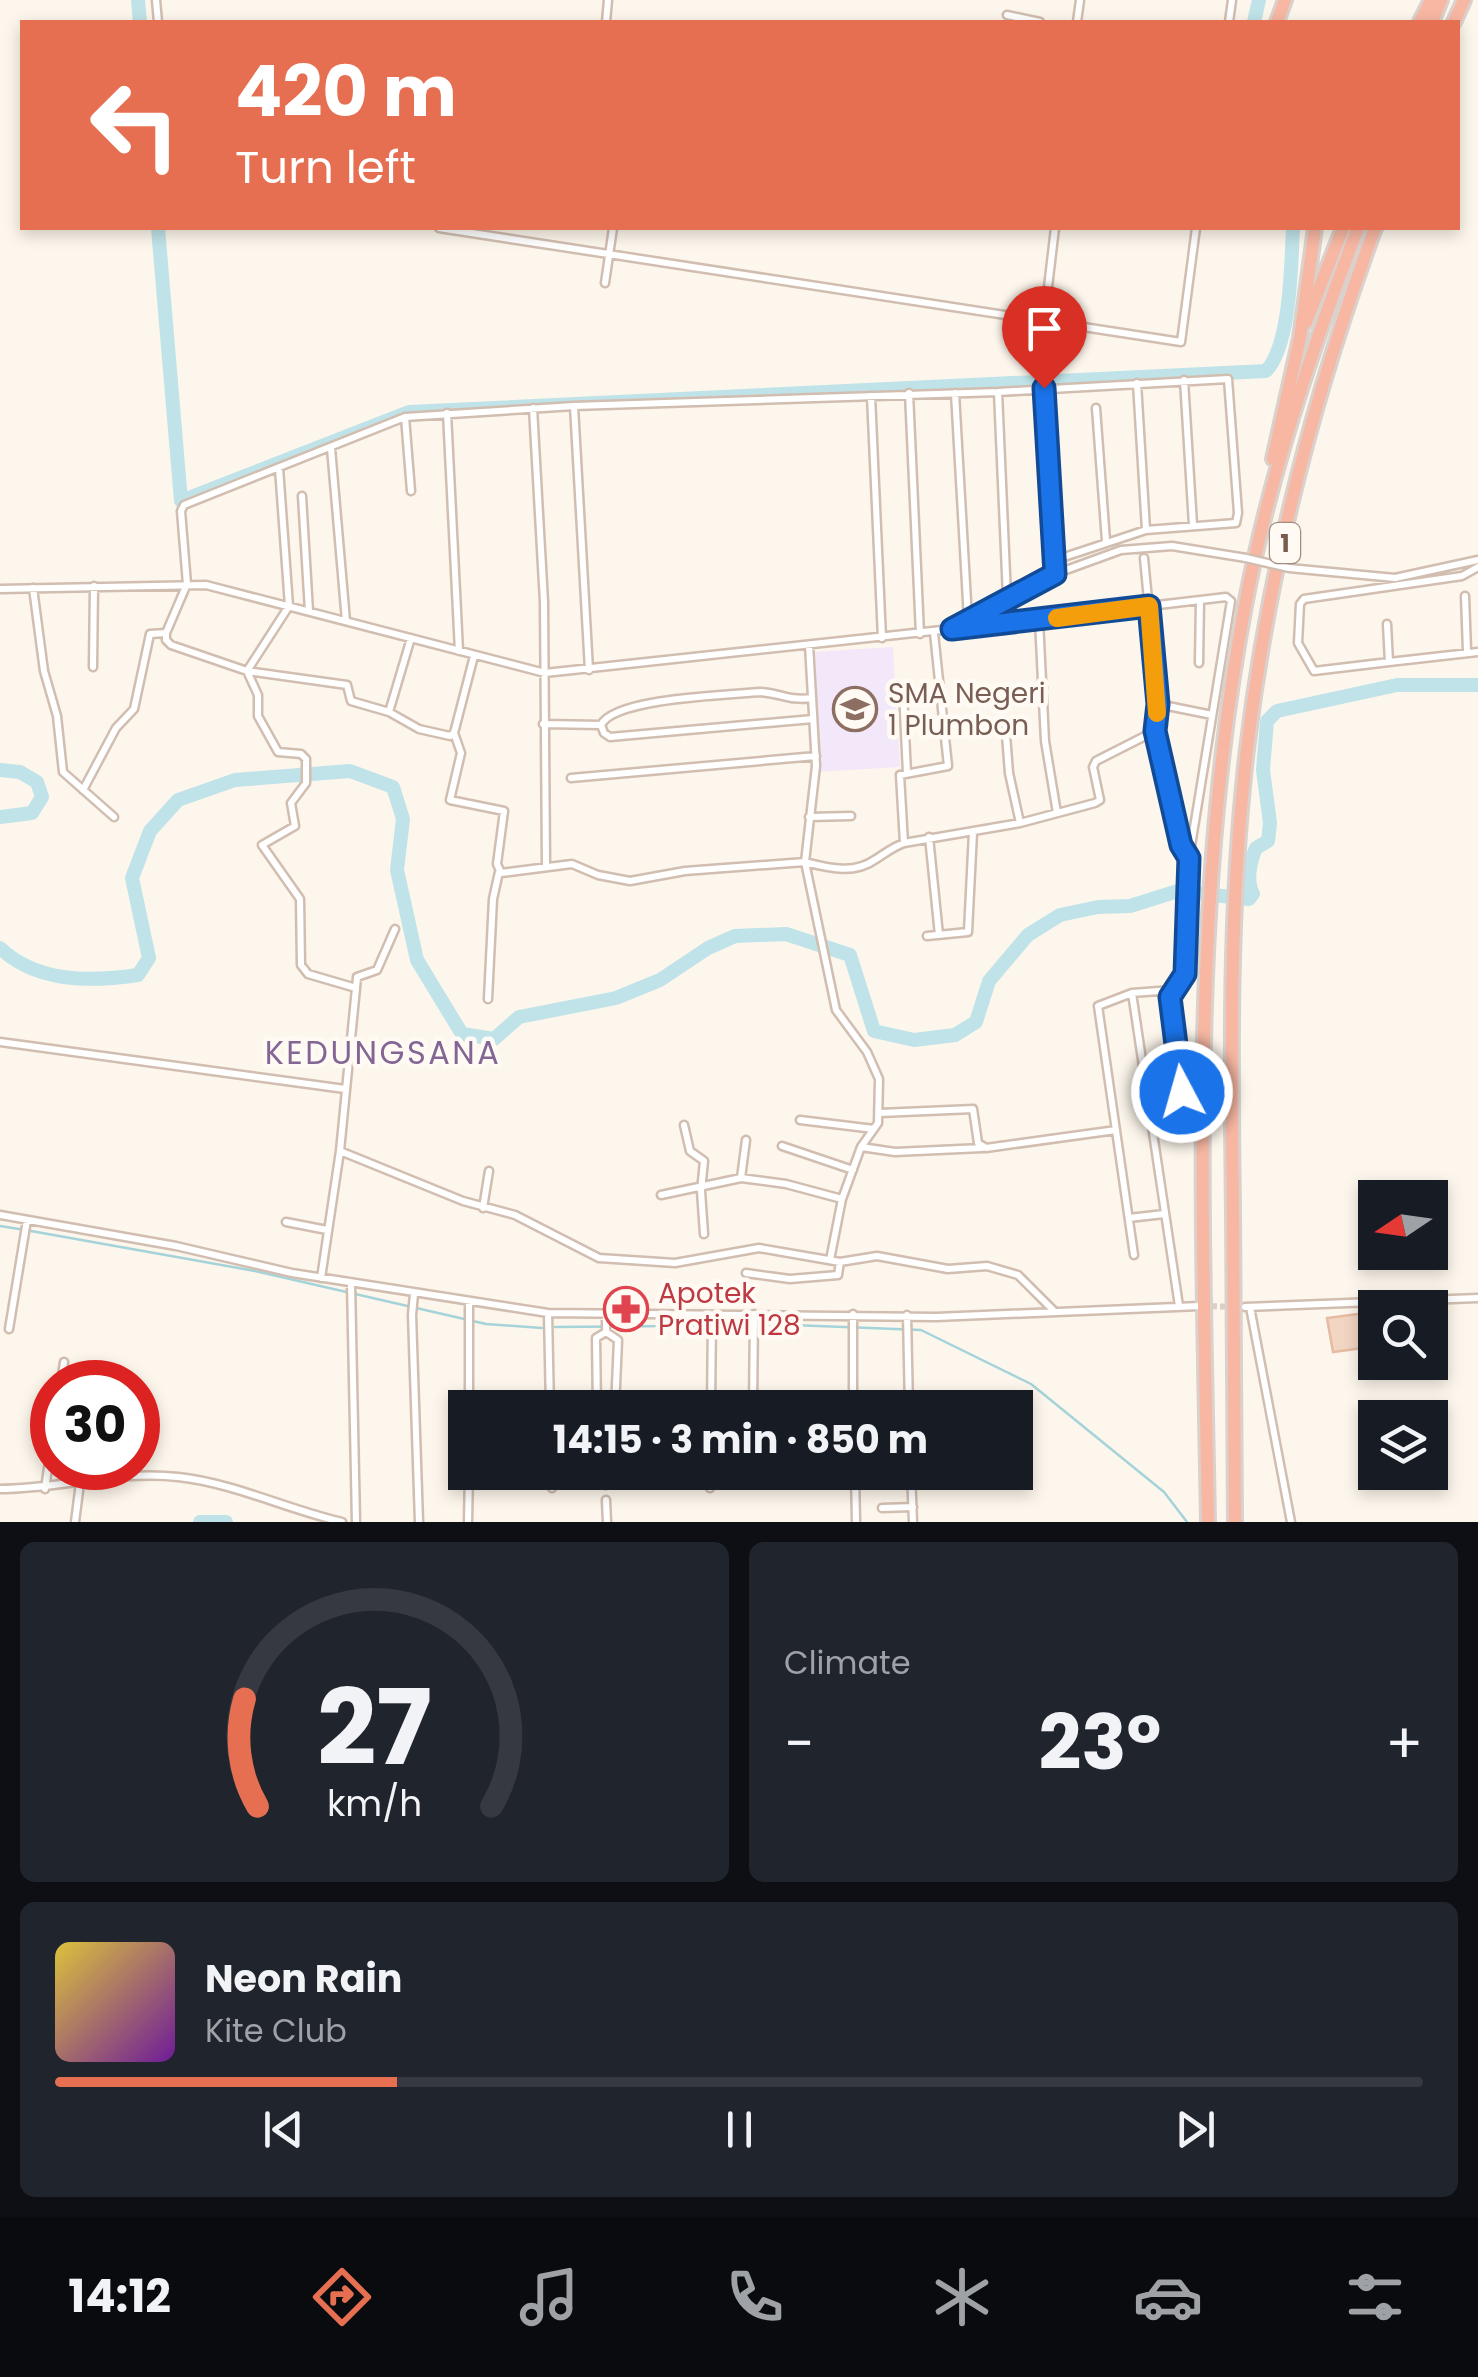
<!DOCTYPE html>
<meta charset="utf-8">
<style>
body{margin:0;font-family:Poppins,sans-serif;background:#20242c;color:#f1f3f6;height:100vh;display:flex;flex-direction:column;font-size:38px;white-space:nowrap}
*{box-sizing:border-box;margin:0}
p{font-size:32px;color:#9ea1a6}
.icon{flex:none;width:55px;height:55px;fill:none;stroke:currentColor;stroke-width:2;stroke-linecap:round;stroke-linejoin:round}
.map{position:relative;height:1522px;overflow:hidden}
.details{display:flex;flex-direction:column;gap:20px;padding:20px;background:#0d0f14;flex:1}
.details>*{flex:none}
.banner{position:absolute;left:20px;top:20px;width:1440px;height:210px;border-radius:0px;box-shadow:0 5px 15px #0003;background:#e76f51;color:#fff;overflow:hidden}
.needle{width:65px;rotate:257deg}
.buttons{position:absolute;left:1358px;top:1180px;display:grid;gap:20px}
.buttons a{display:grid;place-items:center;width:90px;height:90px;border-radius:0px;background:#171b24;box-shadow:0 5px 15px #0003;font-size:50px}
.speed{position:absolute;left:30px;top:1360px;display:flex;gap:20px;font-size:50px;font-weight:700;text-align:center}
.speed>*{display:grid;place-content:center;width:130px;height:130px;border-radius:50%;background:#171b24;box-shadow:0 5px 15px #0003;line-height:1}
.speed .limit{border:15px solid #d22;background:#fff;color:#111}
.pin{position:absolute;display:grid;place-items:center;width:85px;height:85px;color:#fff;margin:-102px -42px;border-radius:50% 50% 50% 0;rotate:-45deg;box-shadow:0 0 10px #0007}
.pin .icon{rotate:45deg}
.me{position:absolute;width:110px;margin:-55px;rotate:354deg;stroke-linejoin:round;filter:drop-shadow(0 0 8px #0008)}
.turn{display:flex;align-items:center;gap:35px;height:210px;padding:0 50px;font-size:45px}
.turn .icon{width:130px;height:130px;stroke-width:2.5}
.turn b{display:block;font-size:70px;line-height:85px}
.big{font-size:75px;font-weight:700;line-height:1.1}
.details .widget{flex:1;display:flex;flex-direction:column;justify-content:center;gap:15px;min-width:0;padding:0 35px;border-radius:15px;background:#20242c}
.details .dial{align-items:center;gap:0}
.dial svg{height:260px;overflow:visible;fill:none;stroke:#363941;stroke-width:7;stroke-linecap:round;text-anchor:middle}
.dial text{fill:#f1f3f6;stroke:none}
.song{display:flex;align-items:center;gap:30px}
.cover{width:120px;height:120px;border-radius:15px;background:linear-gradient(135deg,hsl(50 70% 55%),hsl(280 70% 35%))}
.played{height:10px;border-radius:5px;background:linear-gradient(90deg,#e76f51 25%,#363941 25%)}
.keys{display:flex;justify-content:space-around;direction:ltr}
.heat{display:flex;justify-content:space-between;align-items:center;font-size:55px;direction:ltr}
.details .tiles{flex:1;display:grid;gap:20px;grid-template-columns:1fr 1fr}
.widget:last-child{grid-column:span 2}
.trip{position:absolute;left:448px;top:1390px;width:585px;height:100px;border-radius:0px;background:#171b24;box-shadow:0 5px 15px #0003;font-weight:700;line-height:100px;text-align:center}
.dock{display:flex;height:160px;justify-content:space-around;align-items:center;background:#090b0e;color:#9ea1a6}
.dock .icon{width:70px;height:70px}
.dock .current{color:#e76f51}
.dock b{font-size:45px;color:#f1f3f6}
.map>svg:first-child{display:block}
</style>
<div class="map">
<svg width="1478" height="1522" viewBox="0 0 1478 1522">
<rect width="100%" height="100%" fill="#fdf6ec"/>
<!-- education -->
<path fill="#f3e8fa" d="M893,647L900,767L817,772L811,652Z"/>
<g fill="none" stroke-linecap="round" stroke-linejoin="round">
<!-- stream -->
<path stroke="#a5d3da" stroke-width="2.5" d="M0,1226L19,1229
M31,1231L255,1271L486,1324L542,1328
M555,1327L792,1325L921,1330L1031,1384L1164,1492L1187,1522"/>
<!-- river -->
<path stroke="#bfe3e8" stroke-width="14" d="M138,0L140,22
M1254,22L1259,0
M158,228L181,501L409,412L1266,371C1291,345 1291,264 1293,228
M0,770L20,772L37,782L42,797L32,813L0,817
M0,948C37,983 91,982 138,975L149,958L132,878L150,831L178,800L235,780L350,771L393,787L403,819L397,870L417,960L462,1034L494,1039L519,1017L616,998L660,980L708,948L735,936L786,934L850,955L874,1031L914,1040L955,1035L976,1022L989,981L1028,935L1060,915L1098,907L1130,906L1178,891L1249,899L1253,894C1246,881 1250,862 1256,848L1268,841L1270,823L1263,770L1267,721L1277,711L1397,685H1478
M200,1522H226"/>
</g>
<!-- building -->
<path fill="#f3d5c3" stroke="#e6bba3" stroke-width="2.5" d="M1366,1313L1371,1347L1333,1352L1327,1318Z"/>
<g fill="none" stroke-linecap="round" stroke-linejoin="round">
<!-- minor-tunnel -->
<path stroke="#dcd0c4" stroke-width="6" stroke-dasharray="6 3" stroke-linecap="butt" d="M1202,1306L1245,1307"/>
<defs>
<path id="minor" d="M156,0L158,22
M1007,15L1040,22
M606,22L608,0
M1077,22L1080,0
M1229,22L1232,0
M439,228L1181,342L1196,228
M605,283L613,228
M1044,321L1055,228
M1184,380L1193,525
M1137,383L1146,530
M1044,388L1055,574
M998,392L1007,597
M909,393L920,634
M955,393L968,619
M871,396L882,638
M574,406L998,392L1228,379L1238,513L1236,523L1146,530L1055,560
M533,408L544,602L546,866
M1096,408L1106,541
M447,413L459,651
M405,417L411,491
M331,448L346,621
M279,468L289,606L247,671L171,645L166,640V633L187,584L181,511L184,505L405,417L574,406L589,670
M302,496L309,611
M1144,558L1158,704L1155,731L1178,832L1188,857
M1289,568L1395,578L1478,560
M33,588L44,671L57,716L63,772L114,817
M0,589L206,585L545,673L951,629L1055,574L1121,550L1172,546L1246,558
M1465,596L1467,651
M1039,620L1045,741L1057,813
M1387,624L1389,662L1478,652
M953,629L1226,597L1231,601L1189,858L1184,978L1170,995L1182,1090L1148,1097
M809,645L816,766L805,862C829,868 854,875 876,859C887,852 893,847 904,843L1020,823L1095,803L1100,800L1093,767L1096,761L1155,731
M474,656L454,733L461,753L450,800L504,811L497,864L501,873L572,864L598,875L630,881L685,871L805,862L836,1010L867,1052L879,1079L878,1123L861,1147L842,1199L830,1260
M1389,662L1314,671L1298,643L1300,604L1304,599L1462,576L1478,567
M1199,663L1200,600
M93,667L94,586
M903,691L907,773
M1014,692L1043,688
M1158,704L1212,715
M389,712L411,638
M1005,722L1009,773L1020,823
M543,724L601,725C614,698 728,695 760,692C782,693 787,701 812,698
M601,725L604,733L610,737L813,719
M571,778L816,756
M83,790L116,728L134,709L150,634L166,633
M809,817L851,816
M929,837L939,935
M904,843L900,775L948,766L934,633
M927,936L968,932L973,832
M356,988L357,977L377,970L395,929
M1172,990L1132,993L1179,1306
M1132,993L1098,1006L1134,1255
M488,999L493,899L499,872
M0,1042L345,1089
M880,1113L973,1109L978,1143L986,1148L1116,1130
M800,1120L874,1129
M684,1125L690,1151L704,1161L701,1191L704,1234
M782,1146L853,1170
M861,1147L895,1152L982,1148
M340,1151L463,1201L515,1215L599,1258L675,1263L759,1248L840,1262L877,1256L948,1269L987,1266L1018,1275L1053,1310
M741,1178L746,1140
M661,1195L741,1178L786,1184L842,1199
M483,1208L489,1171
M0,1215L176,1246L292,1273L548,1313L936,1317L1200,1306
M1129,1218L1164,1214
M286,1222L327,1230
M746,1273L790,1279L838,1275L840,1262
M321,1278L340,1151L356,988L308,974L301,965L300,899L262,845L295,826L291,803L306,783V759L301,754L278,752L258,716V695L247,671L347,685L351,701L389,712L419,729L450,736L454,733
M351,1283L356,1522
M414,1294L412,1315L419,1522
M469,1301V1408
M1245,1307L1478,1298
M1250,1307L1291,1522
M548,1313L550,1408
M853,1314V1408
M907,1315L909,1408
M9,1329L27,1220
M606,1332L618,1340L615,1408
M61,1382L64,1362
M97,1382L98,1379
M884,1400H908
M597,1408L596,1338L606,1332V1315
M711,1408L712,1316
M753,1408L754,1314
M552,1472V1488
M605,1472L606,1485
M755,1472V1484
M855,1472L856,1522
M911,1472L913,1522
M121,1478L122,1468
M84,1483L85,1468
M710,1488V1472
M0,1489C59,1489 119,1470 178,1477C234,1483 286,1509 342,1522
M45,1489L52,1440
M606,1500L607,1522
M882,1508L913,1507
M75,1522L80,1483
M468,1522L469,1472"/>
<path id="motorway" d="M1277,22L1285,0
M1420,22L1431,0
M1432,22L1441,0
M1454,22L1464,0
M1306,322L1343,228
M1273,459L1300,338L1315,228
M1208,1522C1203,1223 1189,905 1244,611C1268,480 1310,352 1358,228
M1235,1522C1234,1418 1234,1315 1233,1211C1231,1058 1229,902 1247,749C1268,573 1314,394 1375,228"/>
</defs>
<!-- minor casing -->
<use href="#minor" stroke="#d1beb0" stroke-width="11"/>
<!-- motorway casing -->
<use href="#motorway" stroke="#dad1cd" stroke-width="18"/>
<!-- minor -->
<use href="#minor" stroke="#fff" stroke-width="6"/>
<!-- motorway -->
<use href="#motorway" stroke="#f7b7a3" stroke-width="12"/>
<defs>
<path id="minor-bridge" d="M1246,558L1289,568"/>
</defs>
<!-- minor-bridge casing -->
<use href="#minor-bridge" stroke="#d1beb0" stroke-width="11" stroke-linecap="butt"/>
<!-- minor-bridge -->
<use href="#minor-bridge" stroke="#fff" stroke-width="6"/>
</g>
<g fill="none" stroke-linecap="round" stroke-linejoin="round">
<defs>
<path id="route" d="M1044,388L1055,574L952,629L1149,606L1158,704L1155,731L1181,845L1189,858L1185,974L1170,997L1182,1092"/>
</defs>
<!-- route casing -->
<use href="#route" stroke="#114b97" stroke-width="25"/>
<!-- route -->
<use href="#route" stroke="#1a73e8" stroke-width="18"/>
<!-- slow -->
<path stroke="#f59e0b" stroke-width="18" d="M1057,618L1149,606L1157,713"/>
</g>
<!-- icons -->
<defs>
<symbol id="school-ring" viewBox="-11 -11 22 22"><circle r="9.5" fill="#fffaf3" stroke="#8d6e63" stroke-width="1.5"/><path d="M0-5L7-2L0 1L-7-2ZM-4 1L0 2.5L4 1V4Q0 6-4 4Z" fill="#8d6e63"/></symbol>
<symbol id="pharmacy-ring" viewBox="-11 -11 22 22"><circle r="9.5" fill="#fffaf3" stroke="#e0444e" stroke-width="1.5"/><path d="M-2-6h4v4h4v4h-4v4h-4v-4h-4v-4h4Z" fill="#e0444e"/></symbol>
</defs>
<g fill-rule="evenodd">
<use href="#school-ring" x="830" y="684" width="50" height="50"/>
<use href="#pharmacy-ring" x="601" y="1284" width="50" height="50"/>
</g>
<g text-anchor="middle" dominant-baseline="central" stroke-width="9" stroke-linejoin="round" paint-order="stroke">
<!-- shield labels -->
<rect fill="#fffaf3" stroke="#a28b7f" stroke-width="2.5" x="1270" y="523" width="30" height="40" rx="8"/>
<g font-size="25" font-weight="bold" fill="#7a5c4d">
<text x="1285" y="543">1</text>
</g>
<!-- education labels -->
<g font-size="28" fill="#785e54" stroke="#fffaf3" text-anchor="start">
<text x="888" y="693">SMA Negeri<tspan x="888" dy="32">1 Plumbon</tspan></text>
</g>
<!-- health labels -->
<g font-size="28" fill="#be3a42" stroke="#fffaf3" text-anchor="start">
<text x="658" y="1293">Apotek<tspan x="658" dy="32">Pratiwi 128</tspan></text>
</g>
<!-- quarter labels -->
<g font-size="32" letter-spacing="2.5" fill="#846695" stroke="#fffaf3">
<text x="383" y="1052">KEDUNGSANA</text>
</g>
</g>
</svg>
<div class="buttons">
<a><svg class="needle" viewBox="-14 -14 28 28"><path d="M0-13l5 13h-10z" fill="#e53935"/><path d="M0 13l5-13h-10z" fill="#9ea1a6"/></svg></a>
<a><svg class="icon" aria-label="search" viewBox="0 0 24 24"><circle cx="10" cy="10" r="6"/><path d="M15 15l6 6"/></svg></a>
<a><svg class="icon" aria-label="layers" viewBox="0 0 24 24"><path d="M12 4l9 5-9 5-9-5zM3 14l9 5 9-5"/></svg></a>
</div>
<div class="speed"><div class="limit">30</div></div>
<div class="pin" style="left:1044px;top:388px;background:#d93025"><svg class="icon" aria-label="arrive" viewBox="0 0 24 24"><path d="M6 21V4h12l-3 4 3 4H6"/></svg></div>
<svg class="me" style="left:1182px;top:1092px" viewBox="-20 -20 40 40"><circle r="17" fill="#1a73e8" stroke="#fff" stroke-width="3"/><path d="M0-11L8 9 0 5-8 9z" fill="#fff"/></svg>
<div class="trip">14:15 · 3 min · 850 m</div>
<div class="banner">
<div class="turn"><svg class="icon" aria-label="left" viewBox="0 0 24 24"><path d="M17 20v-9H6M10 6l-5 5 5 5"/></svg><div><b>420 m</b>Turn left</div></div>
</div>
</div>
<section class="details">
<div class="tiles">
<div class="widget dial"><svg viewBox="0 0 100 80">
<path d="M14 69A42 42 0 1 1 86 69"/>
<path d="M14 69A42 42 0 0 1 10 36" stroke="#e76f51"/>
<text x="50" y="56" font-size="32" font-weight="700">27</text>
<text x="50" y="72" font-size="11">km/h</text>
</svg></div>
<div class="widget"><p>Climate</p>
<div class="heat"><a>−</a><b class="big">23°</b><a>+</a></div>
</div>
<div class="widget">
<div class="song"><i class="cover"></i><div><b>Neon Rain</b><p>Kite Club</p></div></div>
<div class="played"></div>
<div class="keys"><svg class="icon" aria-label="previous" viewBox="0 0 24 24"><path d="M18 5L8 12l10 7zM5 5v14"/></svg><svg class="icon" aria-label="pause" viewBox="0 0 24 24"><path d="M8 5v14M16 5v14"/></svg><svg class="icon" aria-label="next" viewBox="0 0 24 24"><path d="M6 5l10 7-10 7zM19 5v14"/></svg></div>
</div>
</div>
</section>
<nav class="dock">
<b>14:12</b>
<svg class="icon current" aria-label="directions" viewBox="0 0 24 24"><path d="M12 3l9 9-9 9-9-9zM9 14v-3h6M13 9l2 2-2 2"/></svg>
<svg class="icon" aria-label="music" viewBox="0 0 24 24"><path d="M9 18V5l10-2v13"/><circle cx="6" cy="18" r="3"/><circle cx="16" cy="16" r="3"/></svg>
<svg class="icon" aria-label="phone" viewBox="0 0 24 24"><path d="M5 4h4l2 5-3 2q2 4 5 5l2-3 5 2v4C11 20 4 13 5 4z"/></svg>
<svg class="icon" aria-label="climate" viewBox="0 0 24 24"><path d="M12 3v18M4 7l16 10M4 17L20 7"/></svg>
<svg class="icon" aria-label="car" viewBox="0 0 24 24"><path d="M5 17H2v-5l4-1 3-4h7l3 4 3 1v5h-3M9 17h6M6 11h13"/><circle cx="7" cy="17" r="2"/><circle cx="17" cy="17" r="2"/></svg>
<svg class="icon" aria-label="filters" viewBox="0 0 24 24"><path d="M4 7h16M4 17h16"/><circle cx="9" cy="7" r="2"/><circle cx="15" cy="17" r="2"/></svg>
</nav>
